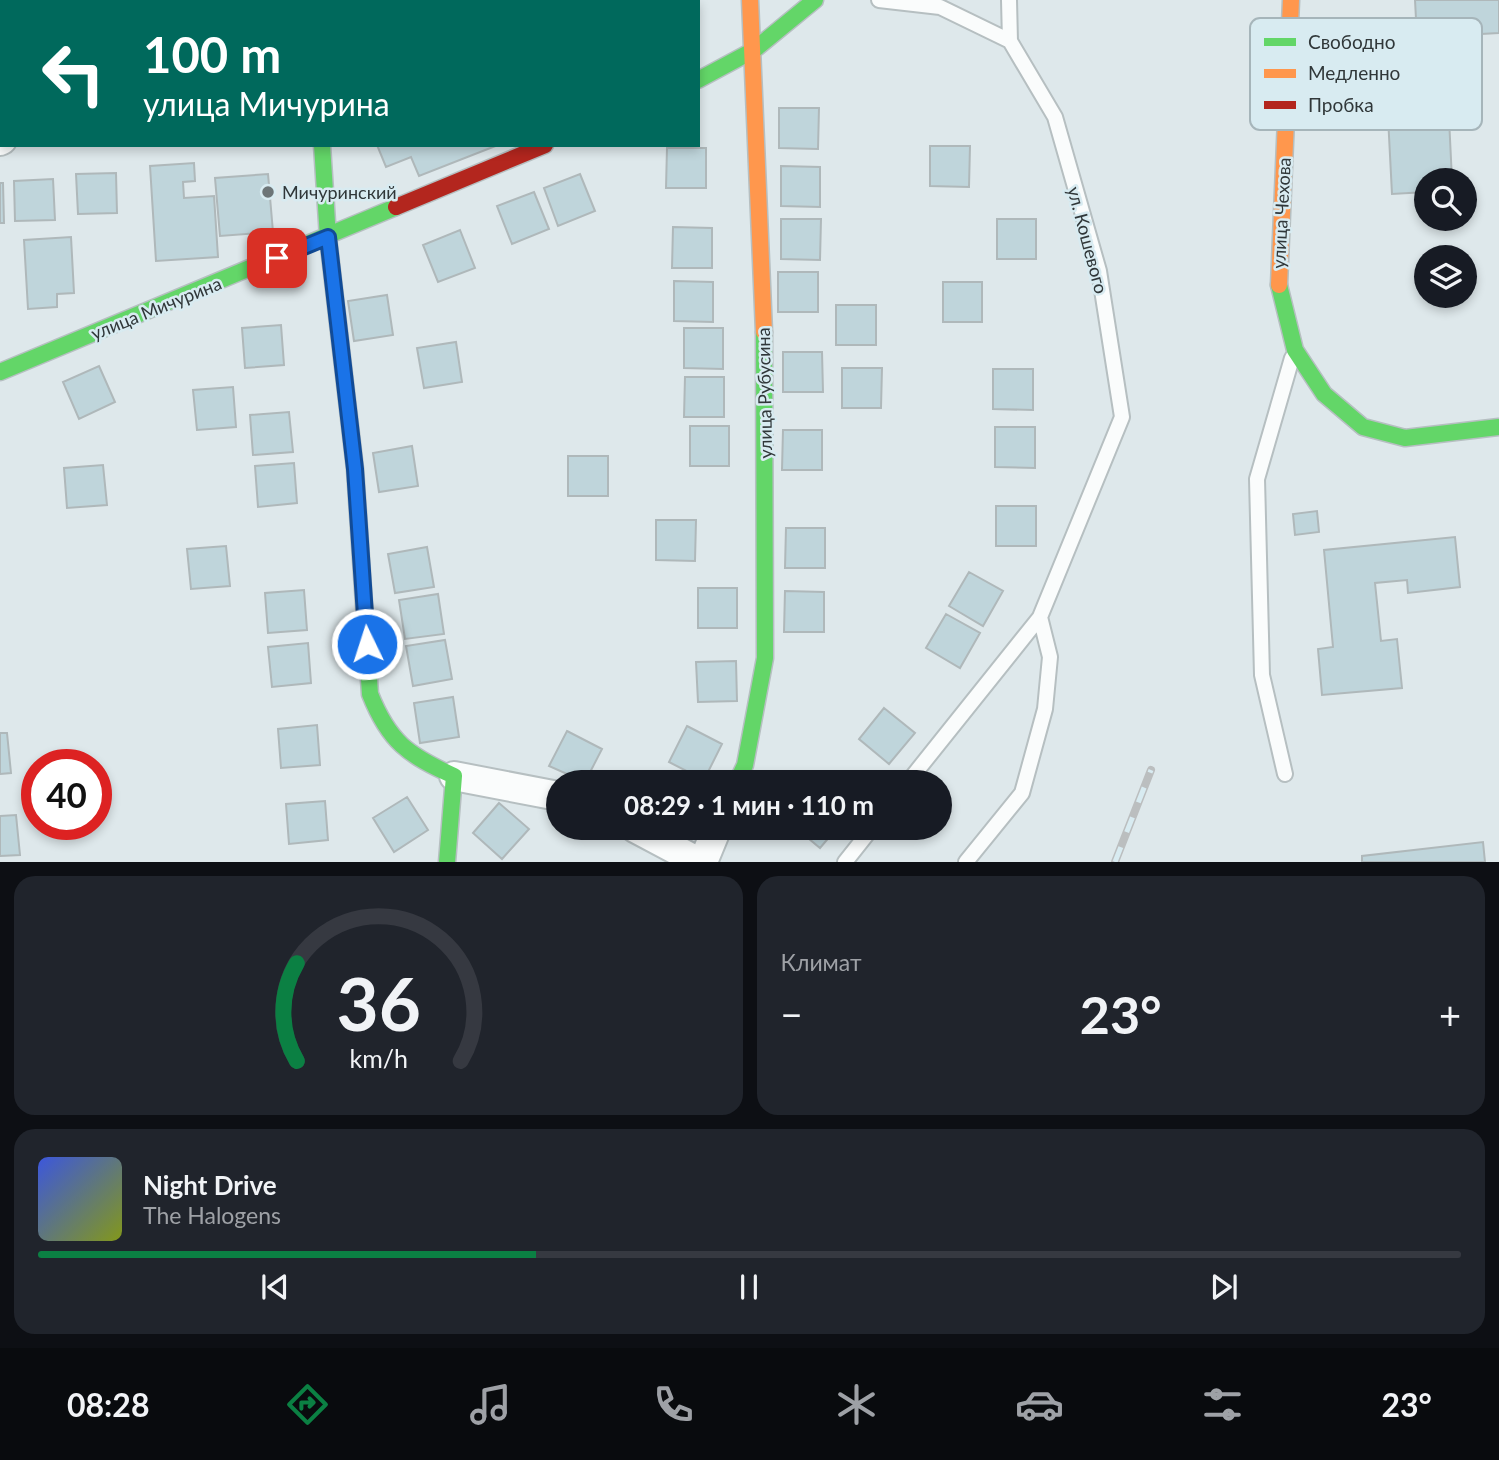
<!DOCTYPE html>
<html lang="ru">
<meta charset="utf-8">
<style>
body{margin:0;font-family:Lato,sans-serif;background:#20242c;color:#f1f3f6;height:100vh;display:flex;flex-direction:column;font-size:26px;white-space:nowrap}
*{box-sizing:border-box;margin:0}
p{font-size:23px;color:#9ea1a6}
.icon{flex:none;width:38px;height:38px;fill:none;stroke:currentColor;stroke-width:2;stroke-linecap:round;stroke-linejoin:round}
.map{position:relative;height:862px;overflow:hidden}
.panel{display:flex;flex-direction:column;gap:14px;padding:14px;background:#0d0f14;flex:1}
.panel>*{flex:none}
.hud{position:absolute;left:0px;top:0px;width:700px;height:147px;box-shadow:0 4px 10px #0003;background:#00695c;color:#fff;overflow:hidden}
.controls{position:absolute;left:1414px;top:168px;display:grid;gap:14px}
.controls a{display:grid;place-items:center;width:63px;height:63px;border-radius:50%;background:#171b24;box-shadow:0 4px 10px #0003;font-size:35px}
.speed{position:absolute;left:21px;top:749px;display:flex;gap:14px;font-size:35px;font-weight:700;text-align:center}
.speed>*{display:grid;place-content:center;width:91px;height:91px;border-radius:50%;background:#171b24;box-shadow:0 4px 10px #0003;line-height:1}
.speed .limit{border:10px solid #d22;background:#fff;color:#111}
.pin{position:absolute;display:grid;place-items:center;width:60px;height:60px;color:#fff;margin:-30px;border-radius:14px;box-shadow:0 4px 10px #0006}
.me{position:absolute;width:77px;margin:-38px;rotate:356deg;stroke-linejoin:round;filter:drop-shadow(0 0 5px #0008)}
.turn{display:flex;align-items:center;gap:24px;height:147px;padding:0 28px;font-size:32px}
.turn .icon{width:91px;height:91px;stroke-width:2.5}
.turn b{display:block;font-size:49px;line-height:60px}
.big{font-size:52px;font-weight:700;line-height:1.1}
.panel .tile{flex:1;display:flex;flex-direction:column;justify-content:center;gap:10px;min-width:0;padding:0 24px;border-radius:21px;background:#20242c}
.panel .dial{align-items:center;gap:0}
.dial svg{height:182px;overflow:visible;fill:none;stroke:#363941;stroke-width:7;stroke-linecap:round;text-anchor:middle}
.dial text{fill:#f1f3f6;stroke:none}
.song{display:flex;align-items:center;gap:21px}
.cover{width:84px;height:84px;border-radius:10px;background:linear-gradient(135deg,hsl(230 70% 55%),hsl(70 70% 35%))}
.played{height:7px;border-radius:4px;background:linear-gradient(90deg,#0b8043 35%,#363941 35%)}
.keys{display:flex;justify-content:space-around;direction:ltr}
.heat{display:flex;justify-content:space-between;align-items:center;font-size:38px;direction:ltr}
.panel .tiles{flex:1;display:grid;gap:14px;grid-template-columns:1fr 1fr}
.tile:last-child{grid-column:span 2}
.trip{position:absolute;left:546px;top:770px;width:406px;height:70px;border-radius:35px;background:#171b24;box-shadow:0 4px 10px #0003;font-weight:700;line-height:70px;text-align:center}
.tabs{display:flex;height:112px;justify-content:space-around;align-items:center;background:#090b0e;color:#9ea1a6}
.tabs .icon{width:49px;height:49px}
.tabs .current{color:#0b8043}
.tabs b{font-size:32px;color:#f1f3f6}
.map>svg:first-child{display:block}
</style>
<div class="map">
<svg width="1499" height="862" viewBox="0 0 1499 862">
<rect width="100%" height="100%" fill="#dee8eb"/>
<!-- building -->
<path fill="#bfd5db" stroke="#afb8ba" stroke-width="2" d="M336,0H441L442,2H336Z
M581,0H697V2H581Z
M1415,0H1499V33L1445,36L1452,180H1426V192L1392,194L1384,39L1417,38Z
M779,108H819L818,149L779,148Z
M377,145H498L419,176L411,157L386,167Z
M930,146H970L969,187L930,186Z
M667,148H706V188H666Z
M194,163L195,181L183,182L184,198L214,196L218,257L156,261L150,166Z
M781,166L820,167V207L781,206Z
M116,173L117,213L78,214L76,174Z
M268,174L273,232L220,236L215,178Z
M580,174L595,211L558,226L544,188Z
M53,179L55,220L15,221L14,181Z
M0,183H3L4,223H0Z
M534,192L549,229L512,244L497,206Z
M781,219H821L820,260L781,259Z
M997,219H1036V259H997Z
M673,227L712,228V268H672Z
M460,230L475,268L438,282L423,245Z
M71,237L74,293L57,294V307L28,309L24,240Z
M778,272H818V312H778Z
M674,281L713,282V322L674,321Z
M943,282H982V322H943Z
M387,295L393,335L354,341L348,301Z
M836,305H876V345H836Z
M281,325L284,365L245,368L242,328Z
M684,328H723V369L684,368Z
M456,342L462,382L424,388L417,348Z
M783,352H822L823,392H783Z
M99,366L115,402L79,419L63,382Z
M842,368H882L881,408H842Z
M993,369H1033V410L993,409Z
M685,377H724V417H684Z
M233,387L236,427L197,430L193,390Z
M289,412L293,452L253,455L250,415Z
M690,426H729V466H690Z
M995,427H1035V468L995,467Z
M783,430H822V470H782Z
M412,446L418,486L379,492L373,453Z
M568,456H608V496H568Z
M294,463L297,503L258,507L255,466Z
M103,465L107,505L67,508L64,468Z
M996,506H1036V546H996Z
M1317,511L1319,532L1295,535L1293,514Z
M656,520H696L695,561L656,560Z
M786,528H825V568H785Z
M1455,537L1460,587L1408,593L1407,580L1375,583L1381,641L1397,639L1402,688L1322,695L1318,649L1333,647L1324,550Z
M226,546L230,586L191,589L187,549Z
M427,547L434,587L395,593L388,554Z
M969,572L1003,591L983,626L949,606Z
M698,588H737V628H698Z
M304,590L307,630L268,633L265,593Z
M785,591L824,592V632H784Z
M438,594L444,634L405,639L399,600Z
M946,614L980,633L960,668L926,648Z
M445,640L452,679L413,686L406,646Z
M308,643L311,683L272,687L268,647Z
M736,661L737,701L698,702L696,662Z
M453,697L459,737L420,743L414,703Z
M884,708L915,733L889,764L859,739Z
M317,725L320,765L281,768L278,729Z
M687,726L722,744L704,780L669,762Z
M567,731L602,749L585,782L549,766Z
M0,733H7L11,773L0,774Z
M407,797L428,830L394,852L373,818Z
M325,801L328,840L289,844L286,804Z
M499,803L529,829L502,859L473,833Z
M16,815L20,855L0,856V816Z
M796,828H837L820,848Z
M1483,842L1485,862H1362V856Z"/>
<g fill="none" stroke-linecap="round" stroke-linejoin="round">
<defs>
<path id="lane" d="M879,0L940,7L1010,41L1055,117L1099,271L1122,417L1040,617L908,782
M1009,0L1010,41
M1285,774L1262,675L1257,479L1292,358
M845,862L872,828
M966,862L1022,793L1045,709L1050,657L1040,617"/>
<path id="street" d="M311,0V2
M0,141L2,140
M454,776L558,796
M635,828L699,862
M703,862L717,828"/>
<path id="fast" d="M698,80L754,50L815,0
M322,145L328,238L355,469L370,694C389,742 408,755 454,776L447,862
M1279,285L1295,350L1324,394L1363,427L1405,438L1499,427
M0,372L396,207
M737,782L745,765L765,658L764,332"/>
<path id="slow" d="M750,0L764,332
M1279,285L1291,0"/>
<path id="jam" d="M396,207L545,145"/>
</defs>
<!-- lane casing -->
<use href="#lane" stroke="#b6bfc1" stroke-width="18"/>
<!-- street casing -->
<use href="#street" stroke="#b6bfc1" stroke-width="32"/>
<!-- fast casing -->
<use href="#fast" stroke="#b6bfc1" stroke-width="19"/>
<!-- slow casing -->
<use href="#slow" stroke="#b6bfc1" stroke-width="19"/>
<!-- jam casing -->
<use href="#jam" stroke="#b6bfc1" stroke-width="19"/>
<!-- lane -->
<use href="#lane" stroke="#fafcfc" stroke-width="14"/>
<!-- street -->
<use href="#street" stroke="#fafcfc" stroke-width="28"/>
<!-- fast -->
<use href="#fast" stroke="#63d668" stroke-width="16"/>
<!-- slow -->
<use href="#slow" stroke="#ff974d" stroke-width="16"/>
<!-- jam -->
<use href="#jam" stroke="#b3261e" stroke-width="16"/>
<defs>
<path id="rail" d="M1115,862L1151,770"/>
</defs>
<!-- rail casing -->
<use href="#rail" stroke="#bbbebf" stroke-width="8"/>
<!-- rail -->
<use href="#rail" stroke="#d8ebf1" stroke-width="5" stroke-dasharray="16" stroke-linecap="butt"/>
</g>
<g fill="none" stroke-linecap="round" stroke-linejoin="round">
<defs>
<path id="route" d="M277,258L328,237L355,469L367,644"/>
</defs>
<!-- route casing -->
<use href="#route" stroke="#114b97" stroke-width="18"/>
<!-- route -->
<use href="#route" stroke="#1a73e8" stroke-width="12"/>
</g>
<!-- markers -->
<circle fill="#6d7577" stroke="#d8ebf1" stroke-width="2.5" cx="268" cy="192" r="7"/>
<g text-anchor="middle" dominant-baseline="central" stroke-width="5" stroke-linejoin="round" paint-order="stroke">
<!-- poi labels -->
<g font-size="18" fill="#303739" stroke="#d8ebf1" text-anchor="start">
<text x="282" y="192">Мичуринский</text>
</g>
<!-- street labels -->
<g font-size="18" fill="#303739" stroke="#d8ebf1">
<text transform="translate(1281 213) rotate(-87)">улица Чехова</text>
<text transform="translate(1088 240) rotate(75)">ул. Кошевого</text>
<text transform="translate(156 308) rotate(-22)">улица Мичурина</text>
<text transform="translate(764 393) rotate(-91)">улица Рубусина</text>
</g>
</g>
<!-- legend -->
<rect x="1250" y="18" width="232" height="112" rx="10" fill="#d8ebf1" stroke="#a6b5ba" stroke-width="2"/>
<rect x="1264" y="38" width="32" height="8" fill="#63d668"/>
<rect x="1264" y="69" width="32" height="9" fill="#ff974d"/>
<rect x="1264" y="101" width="32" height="8" fill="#b3261e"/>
<g font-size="19" fill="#303739">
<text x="1308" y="49">Свободно</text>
<text x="1308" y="80">Медленно</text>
<text x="1308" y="112">Пробка</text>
</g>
</svg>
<div class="controls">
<a><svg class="icon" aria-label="search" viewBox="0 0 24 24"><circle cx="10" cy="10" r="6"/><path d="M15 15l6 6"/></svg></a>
<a><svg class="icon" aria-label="layers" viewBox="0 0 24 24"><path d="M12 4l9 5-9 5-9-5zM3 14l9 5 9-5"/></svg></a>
</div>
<div class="speed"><div class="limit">40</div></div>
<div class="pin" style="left:277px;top:258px;background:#d93025"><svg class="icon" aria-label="arrive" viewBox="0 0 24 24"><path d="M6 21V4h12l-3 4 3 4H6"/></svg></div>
<svg class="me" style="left:367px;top:644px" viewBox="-20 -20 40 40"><circle r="17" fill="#1a73e8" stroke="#fff" stroke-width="3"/><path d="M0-11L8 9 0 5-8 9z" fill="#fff"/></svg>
<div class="trip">08:29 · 1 мин · 110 m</div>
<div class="hud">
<div class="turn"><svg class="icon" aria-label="left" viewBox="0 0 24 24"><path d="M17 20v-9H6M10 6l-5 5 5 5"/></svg><div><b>100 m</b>улица Мичурина</div></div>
</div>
</div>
<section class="panel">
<div class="tiles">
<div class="tile dial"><svg viewBox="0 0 100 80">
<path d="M14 69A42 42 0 1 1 86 69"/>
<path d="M14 69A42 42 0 0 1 14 26" stroke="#0b8043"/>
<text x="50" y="56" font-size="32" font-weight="700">36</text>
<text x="50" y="72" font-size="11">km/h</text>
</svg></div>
<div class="tile"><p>Климат</p>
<div class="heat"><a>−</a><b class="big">23°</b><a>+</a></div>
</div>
<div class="tile">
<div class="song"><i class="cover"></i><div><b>Night Drive</b><p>The Halogens</p></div></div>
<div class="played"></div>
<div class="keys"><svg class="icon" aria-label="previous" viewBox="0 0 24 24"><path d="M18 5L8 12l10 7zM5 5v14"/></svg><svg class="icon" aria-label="pause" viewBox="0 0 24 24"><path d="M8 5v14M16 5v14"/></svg><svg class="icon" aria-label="next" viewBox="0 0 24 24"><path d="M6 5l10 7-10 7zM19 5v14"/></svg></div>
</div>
</div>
</section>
<nav class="tabs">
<b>08:28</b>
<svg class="icon current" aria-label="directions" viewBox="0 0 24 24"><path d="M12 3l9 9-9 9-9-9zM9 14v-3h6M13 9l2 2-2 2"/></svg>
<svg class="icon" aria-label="music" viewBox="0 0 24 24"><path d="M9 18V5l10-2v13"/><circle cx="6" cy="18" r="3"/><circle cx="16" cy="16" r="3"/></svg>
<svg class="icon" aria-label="phone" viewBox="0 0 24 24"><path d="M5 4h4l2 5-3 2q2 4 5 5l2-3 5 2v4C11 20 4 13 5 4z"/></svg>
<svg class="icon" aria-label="climate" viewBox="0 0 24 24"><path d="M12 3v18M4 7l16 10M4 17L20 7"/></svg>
<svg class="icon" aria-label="car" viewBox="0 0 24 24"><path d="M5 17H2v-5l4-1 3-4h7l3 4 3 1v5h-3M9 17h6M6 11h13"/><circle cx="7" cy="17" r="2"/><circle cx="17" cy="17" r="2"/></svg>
<svg class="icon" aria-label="filters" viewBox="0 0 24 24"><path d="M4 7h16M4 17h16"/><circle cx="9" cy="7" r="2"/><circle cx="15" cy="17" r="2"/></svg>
<b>23°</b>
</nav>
